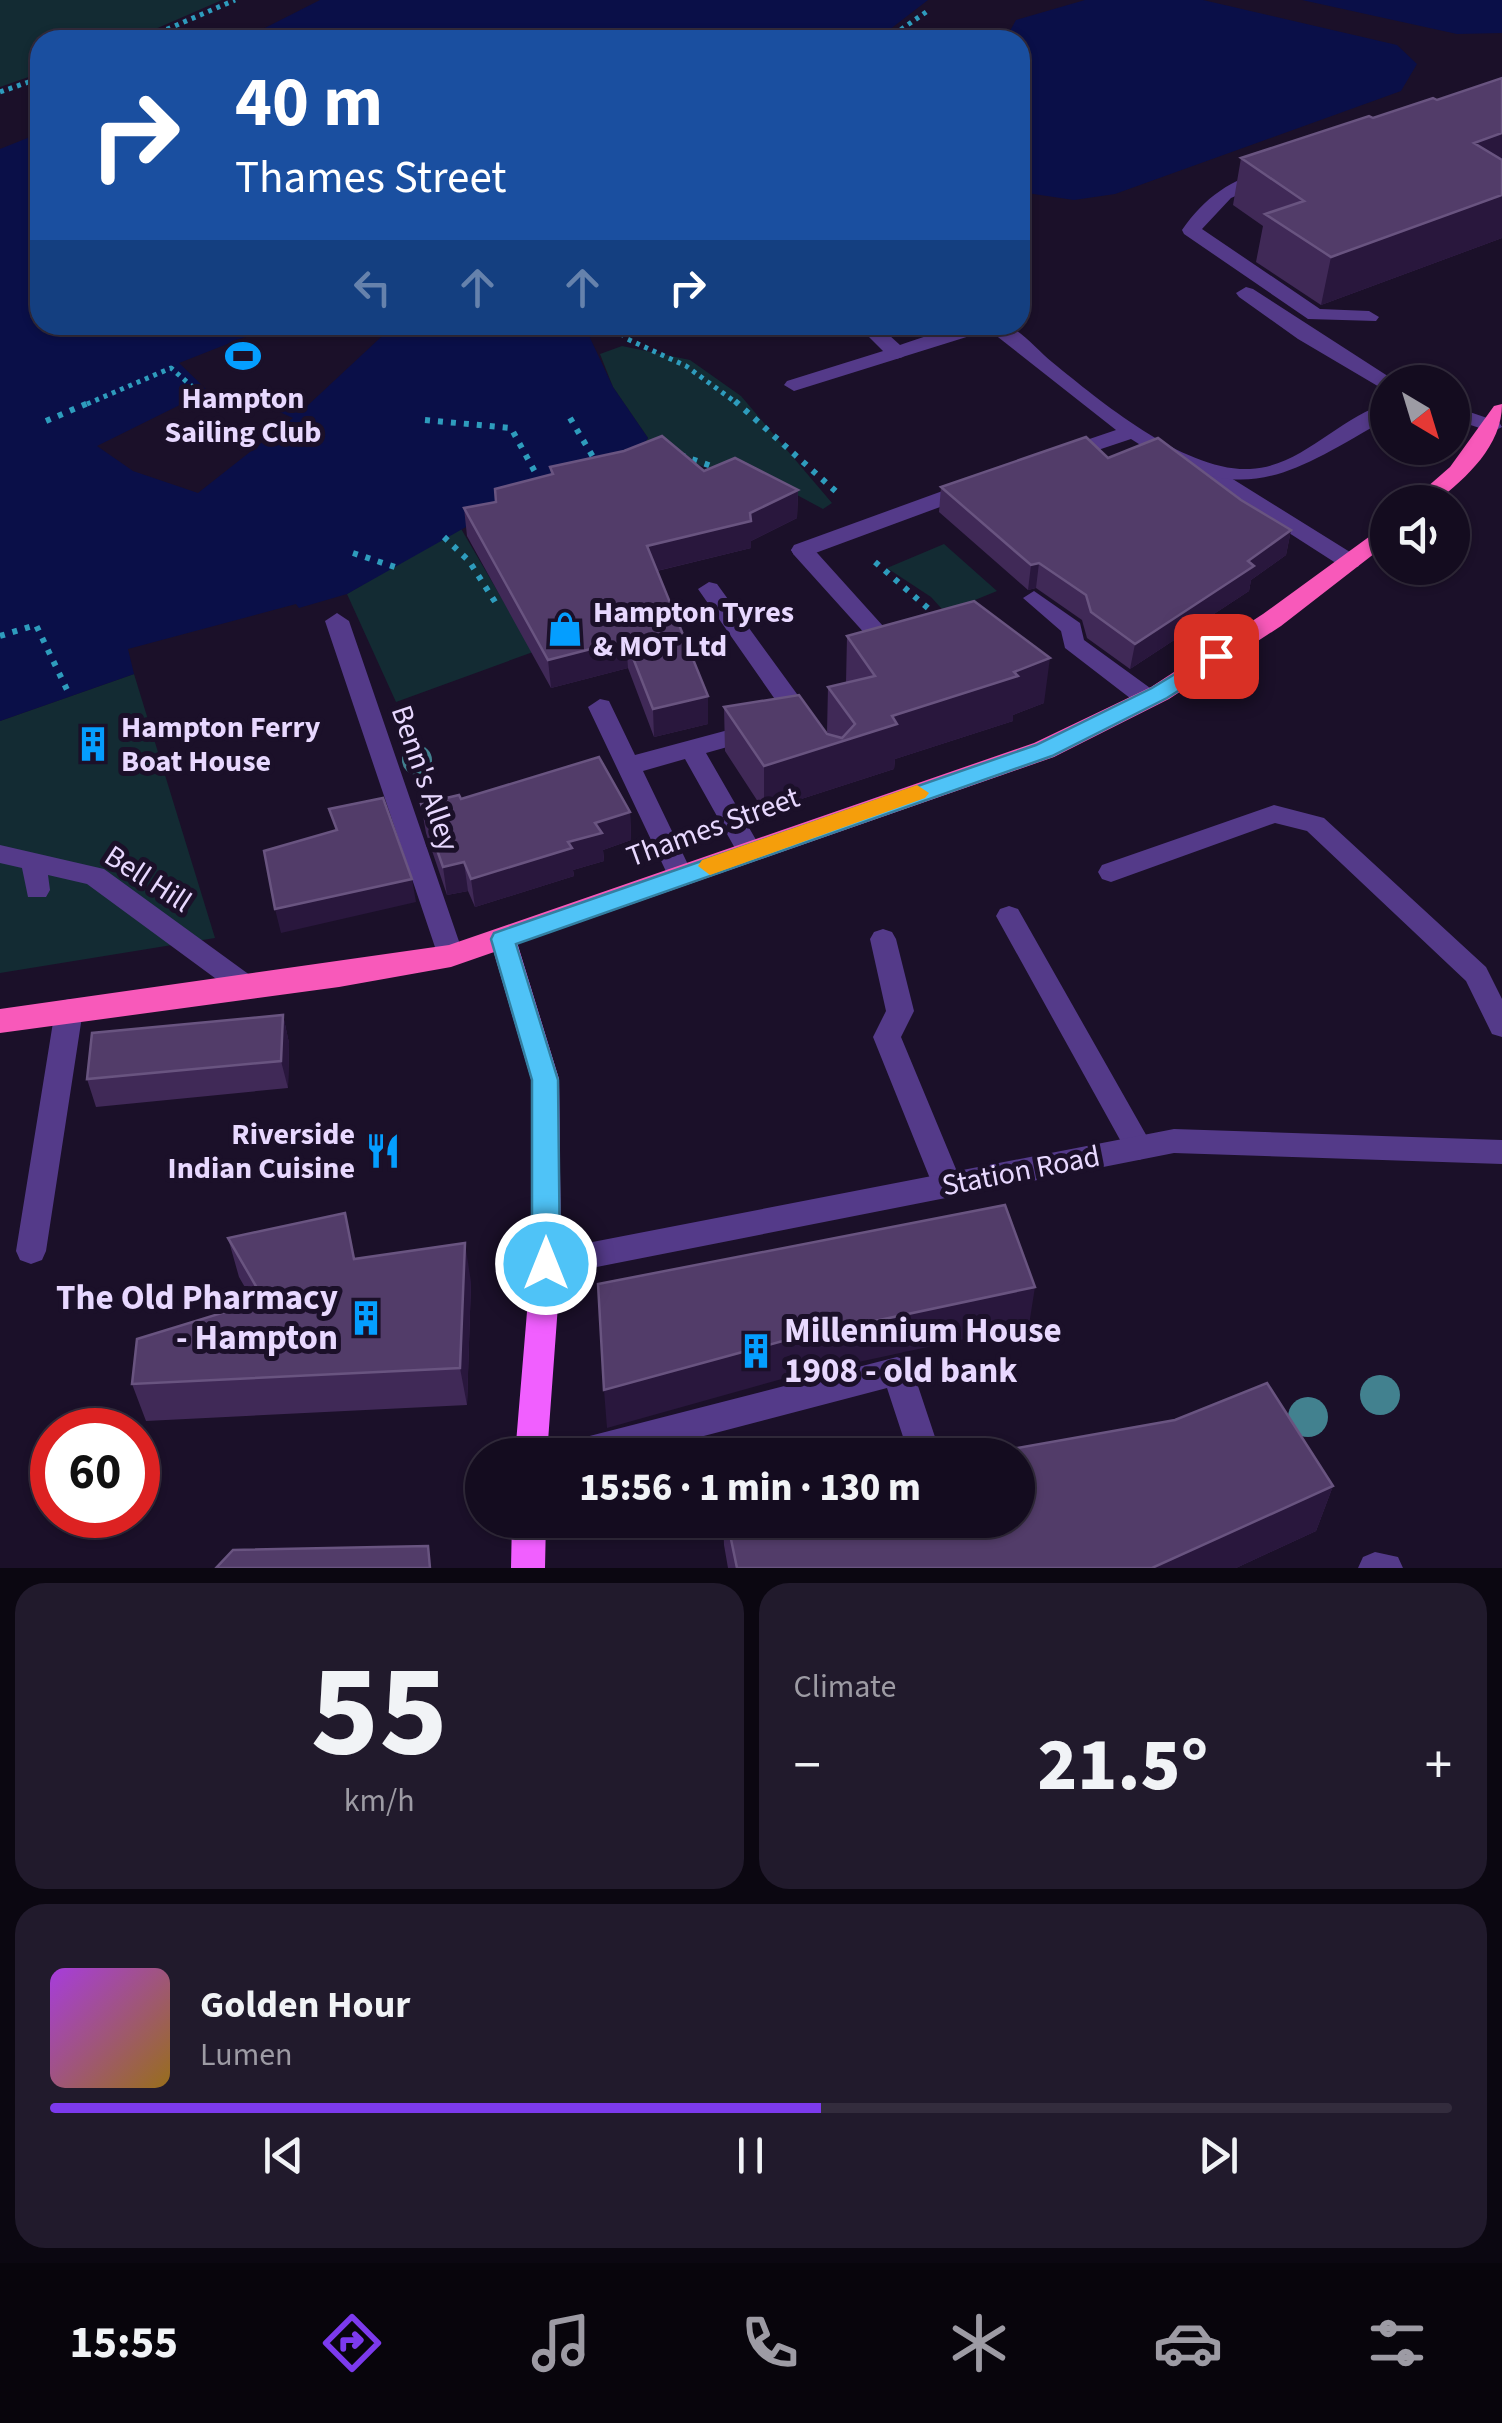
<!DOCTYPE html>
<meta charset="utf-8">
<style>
body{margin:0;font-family:"Source Sans 3",sans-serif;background:#211a2c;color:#f1f3f6;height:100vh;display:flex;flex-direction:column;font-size:38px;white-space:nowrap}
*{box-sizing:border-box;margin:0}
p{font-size:32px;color:#9d9ba4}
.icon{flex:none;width:55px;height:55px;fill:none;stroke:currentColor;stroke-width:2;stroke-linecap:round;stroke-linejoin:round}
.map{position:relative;height:1568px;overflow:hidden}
.panel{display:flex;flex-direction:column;gap:15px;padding:15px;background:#0b0711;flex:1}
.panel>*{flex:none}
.banner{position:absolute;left:30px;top:30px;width:1000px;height:305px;border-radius:30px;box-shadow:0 2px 8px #0004,0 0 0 2px #332c3d;background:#1a4fa0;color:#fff;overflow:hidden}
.needle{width:65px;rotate:142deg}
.fabs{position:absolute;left:1370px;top:365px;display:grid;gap:20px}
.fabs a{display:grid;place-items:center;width:100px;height:100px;border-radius:50%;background:#140c1f;box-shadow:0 2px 8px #0004,0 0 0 2px #332c3d;font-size:50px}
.speed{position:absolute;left:30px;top:1408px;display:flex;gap:20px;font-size:50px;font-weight:700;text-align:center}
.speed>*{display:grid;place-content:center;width:130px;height:130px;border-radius:50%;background:#140c1f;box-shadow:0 2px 8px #0004,0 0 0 2px #332c3d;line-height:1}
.speed .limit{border:15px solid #d22;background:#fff;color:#111}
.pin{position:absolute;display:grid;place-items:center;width:85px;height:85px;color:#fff;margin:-42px;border-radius:20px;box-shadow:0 5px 15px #0006}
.me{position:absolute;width:110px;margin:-55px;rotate:0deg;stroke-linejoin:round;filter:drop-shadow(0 0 8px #0008)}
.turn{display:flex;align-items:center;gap:35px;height:210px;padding:0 40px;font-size:45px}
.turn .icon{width:130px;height:130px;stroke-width:2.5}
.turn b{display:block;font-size:70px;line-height:85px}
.lanes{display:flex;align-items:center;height:95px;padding:0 40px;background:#0003;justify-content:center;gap:50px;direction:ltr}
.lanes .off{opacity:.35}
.big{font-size:75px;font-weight:800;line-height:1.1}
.panel .card{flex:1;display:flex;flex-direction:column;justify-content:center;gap:15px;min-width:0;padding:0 35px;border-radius:30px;background:#211a2c}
.panel .dial{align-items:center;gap:0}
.dial b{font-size:130px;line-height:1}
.song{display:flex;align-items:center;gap:30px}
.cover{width:120px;height:120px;border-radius:15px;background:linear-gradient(135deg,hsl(280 70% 55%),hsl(40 70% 35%))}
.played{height:10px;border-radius:5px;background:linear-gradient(90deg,#7c3aed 55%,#332c3d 55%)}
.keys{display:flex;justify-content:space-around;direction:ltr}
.heat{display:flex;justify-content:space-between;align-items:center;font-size:55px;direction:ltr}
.panel .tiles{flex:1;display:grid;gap:15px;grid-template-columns:1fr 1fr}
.card:last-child{grid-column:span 2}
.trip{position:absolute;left:465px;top:1438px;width:570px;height:100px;border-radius:50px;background:#140c1f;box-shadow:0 2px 8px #0004,0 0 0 2px #332c3d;font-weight:800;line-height:100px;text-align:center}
.menu{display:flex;height:160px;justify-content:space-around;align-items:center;background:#08050c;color:#9d9ba4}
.menu .icon{width:70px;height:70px}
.menu .current{color:#7c3aed}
.menu b{font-size:45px;color:#f1f3f6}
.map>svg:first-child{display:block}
</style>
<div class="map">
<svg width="1502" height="1568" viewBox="0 0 1502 1568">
<rect width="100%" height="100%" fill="#1b1029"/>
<!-- green -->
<path fill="#132b33" d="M0,0H222L130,40H40V73L0,87Z
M622,346L690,360L741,396L832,503L823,509L771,481L657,456L641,448L648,438L613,387L600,354Z
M460,527L533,652L396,702L347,594Z
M944,544L997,591L975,600L1017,638L960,629L931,597L887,568Z
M134,674L215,938L0,973V721Z"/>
<!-- water -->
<path fill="#0a0f48" d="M320,0H928L876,40H241Z
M1085,0H1203L1397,45L1417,64L1401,91L1115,194L1074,200L1020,192V40H1005L1016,20Z
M1302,0H1502V33L1457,34Z
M40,133V325H276L179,363L208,391L97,446L133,471L198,493L293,418L273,409L282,402L305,408L394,325H584L613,387L648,438L641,448L537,487L347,594L299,608L296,604L128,649L134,674L0,721V149Z"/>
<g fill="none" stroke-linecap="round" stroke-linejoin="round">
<!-- path-far1 -->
<path stroke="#2e9cbd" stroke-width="5" stroke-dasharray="4 5" stroke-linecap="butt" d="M142,40L235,0
M886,40L929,10
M0,92L40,78
M618,325L625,338L686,366L738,404
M87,404L171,368L203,396"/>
<!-- path -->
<path stroke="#2e9cbd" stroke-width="6" stroke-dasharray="5 8" stroke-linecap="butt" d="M735,401L841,496
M570,418L596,462
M425,420L511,428L541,483
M46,421L93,401
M680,455L720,469
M444,537L469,561L499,608
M353,553L395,567
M875,562L937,616
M0,636L36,625L70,696"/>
<!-- service -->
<path fill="#543a89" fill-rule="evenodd" d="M1270,169L1276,170V178L1231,198L1202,229L1320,309L1369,311L1379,317L1376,321L1308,319L1184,234L1182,230C1205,197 1231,179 1270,169Z
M1246,287L1253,289L1397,382H1388V390L1381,388L1298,339L1239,297L1236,293Z
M896,347L906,353L903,357L794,391L784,385L787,381Z
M1207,463L1358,557L1361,562L1358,567H1342L1199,475L1196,470Z
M802,543L810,545L883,626L887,631L883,636H867L794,555L791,550Z
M709,582L717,584L813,716L816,722L813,728H795L698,589Z
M1034,591L1080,623L1084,640L1157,693L1160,699L1157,705H1139L1065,648L1061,631L1023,598Z
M600,699L609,701L635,755L758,722L767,724L770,730L767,736L706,753L763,852L759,859H741L685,759L643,771L694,877L690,884H672L588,707Z
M1274,805L1324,818L1486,967L1502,999V1037L1492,1034L1466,981L1307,831L1275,823L1111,882L1102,879L1098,872L1102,865Z
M0,845L104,869L258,981L262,988L258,995H238L87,884L48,875L50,890L46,897H28L22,868L0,863Z
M1009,906L1018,909L1149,1140L1154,1148L1149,1156L1139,1160L1129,1156L996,916L1000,909Z
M883,929L892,932L896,939L914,1011L901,1037L963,1186L958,1195L948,1198L938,1195L933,1186L873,1037L886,1011L870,939L874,932Z
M69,999L79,1002L83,1010L46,1251L42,1260L31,1264L20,1260L16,1251L55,1010L59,1002Z
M897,1357L908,1361L913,1371L941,1455H909L887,1388L631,1455H558L563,1444L574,1440Z
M1375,1552L1398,1557L1403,1568H1358L1363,1557Z"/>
<!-- minor -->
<path fill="#543a89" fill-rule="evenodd" d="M857,325H878L900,345C932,335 969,318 1004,325C1020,328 1039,352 1052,362C1101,402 1185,472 1250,469C1302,467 1340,416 1388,403V418C1285,478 1242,510 1131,439L1065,461L1057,460L1054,455L1057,450L1116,430L989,330L896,359L889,357Z
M1452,406L1499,422L1502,427L1492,432L1452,419Z
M970,481L981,488L978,493L810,555H794L791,550L794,545Z
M337,613L349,621L464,956L461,963H441L438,956L325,621Z"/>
<!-- tertiary -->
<path fill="#543a89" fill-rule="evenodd" d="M1174,1129L1502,1140V1164L1174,1153L546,1277L535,1273L531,1264L535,1255L546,1251Z"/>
<!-- primary -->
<path fill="#f15fff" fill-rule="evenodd" d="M503,929L512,932L516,939L559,1079L561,1264L547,1455H515L531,1264V1079L490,939L494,932Z
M512,1520H546L545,1568H511Z"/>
<!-- trunk -->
<path fill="#f859ba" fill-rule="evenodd" d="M1502,404C1502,446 1467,477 1436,502H1410L1450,467L1494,406Z
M1388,523V543L1281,626L1169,699L1054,757L451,967L339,987L0,1033V1009L449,945L1034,743L1151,687L1263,614Z"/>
</g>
<!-- trees -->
<g fill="#42818f">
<circle cx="417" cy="760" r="15"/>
<circle cx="1380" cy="1395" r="20"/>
<circle cx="1308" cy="1417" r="20"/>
</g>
<!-- wall -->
<path fill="#402957" d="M1502,78V238L1321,305L1256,262L1263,226L1233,205L1241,158L1437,100Z
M1108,458L1241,500L1291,530L1286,555L1251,580L1249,591L1130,669L1087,638L1082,620L1036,588L1028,590L939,512L941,487Z
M550,467L704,471L798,490L797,518L751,541V548L657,571L708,696V724L654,737L628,668L551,688L467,536L464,508L496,502L551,475Z
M847,636L1044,703L1013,715V721L895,759L894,769L764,811L725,751L724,707L829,735L827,732L828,687L846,683Z
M461,799L630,812L631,840L603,850L604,861L573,870L574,876L475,907L468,891L447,895L426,833L421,804Z
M283,1015L289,1043L288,1088L96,1107L87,1079Z
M228,1238L355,1259L471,1282L467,1405L146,1421L132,1384L254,1303L239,1277Z
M1333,1486L1316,1531L1236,1568H728L724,1545L723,1520H1018Z"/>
<!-- shaded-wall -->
<path fill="#29173d" d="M1502,133V176L1474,143Z
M1502,195V238L1321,305L1331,257Z
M798,490L797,518L751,541V548L648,573L647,546L750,513Z
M1291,530L1286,555L1251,580L1249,591L1130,669L1135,644Z
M1039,563L1036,588L1028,590L1031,565Z
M626,640L628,668L551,688L548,660Z
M1050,658L1044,703L1013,715V721L895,759L894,769L764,811V766L892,726V716Z
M708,696V724L654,737L653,709Z
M630,812L631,840L603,850L604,861L573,870L574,876L475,907L471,879L568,842L595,823Z
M464,862L468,891L447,895L443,867Z
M412,879L416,902L281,933L275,909Z
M283,1015L289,1043L288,1088L281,1061Z
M465,1243L471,1282L467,1405L460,1368Z
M1035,1287L1029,1325L789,1377L607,1428L604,1390L790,1339Z
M1333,1486L1316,1531L1236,1568H1152Z"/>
<!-- building -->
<path fill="#523c69" stroke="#695480" stroke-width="2.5" d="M1502,78V133L1474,143L1502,160V195L1331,257L1265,214L1304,201L1241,158L1369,116L1373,118L1433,98L1437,100Z
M662,436L704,471L735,458L798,490L750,513L751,521L647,546L708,696L653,709L626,640L548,660L464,508L496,502L495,489L553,474L550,467L624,451Z
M1086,437L1108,458L1158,438L1241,500L1291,530L1248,561L1254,566L1135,644L1091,612L1086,595L1039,563L1031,565L941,487Z
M974,601L1050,658L1014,672L1018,676L892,716L897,724L764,766L724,707L799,695L827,734L842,738L855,724L828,687L875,676L847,636Z
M599,757L630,812L595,823L602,833L568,842L572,848L471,879L464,862L443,867L421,804L459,795L461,799Z
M383,798L412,879L275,909L264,851L337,830L329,809Z
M283,1015L281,1061L87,1079L92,1033Z
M1005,1205L1035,1287L790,1339L604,1390L598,1284Z
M345,1213L354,1259L465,1243L460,1368L132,1384L137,1339L264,1300L228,1238Z
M1267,1383L1333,1486L1152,1568H737L727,1520H1018V1455H978L1175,1420Z
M428,1546L430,1568H216L233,1550Z"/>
<!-- route -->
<path fill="#4fc3f7" stroke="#337fa1" stroke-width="2.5" d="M1216,649L1224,651V662L1167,698L1052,756L516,944L558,1080L560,1264L556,1273H536L532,1264V1080L491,939L494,933L1036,745L1152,688Z"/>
<!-- slow -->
<path fill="#f59e0b" d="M917,785L929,793L925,798L710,875L698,866L702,860Z"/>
<!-- icons -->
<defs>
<symbol id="stadium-bare" viewBox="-9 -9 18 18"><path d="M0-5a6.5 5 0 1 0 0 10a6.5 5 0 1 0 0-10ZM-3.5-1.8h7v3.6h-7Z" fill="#049eff" stroke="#1b1029" stroke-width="2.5" paint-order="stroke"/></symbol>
<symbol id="shop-bare" viewBox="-9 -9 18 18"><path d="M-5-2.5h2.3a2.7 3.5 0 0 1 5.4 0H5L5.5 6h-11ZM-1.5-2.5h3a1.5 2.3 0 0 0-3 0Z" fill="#049eff" stroke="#1b1029" stroke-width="2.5" paint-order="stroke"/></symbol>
<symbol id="building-bare" viewBox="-9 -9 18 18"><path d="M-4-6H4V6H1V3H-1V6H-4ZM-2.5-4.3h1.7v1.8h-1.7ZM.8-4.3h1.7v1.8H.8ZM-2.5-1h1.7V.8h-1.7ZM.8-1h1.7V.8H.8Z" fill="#049eff" stroke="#1b1029" stroke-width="2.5" paint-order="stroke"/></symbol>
<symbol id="restaurant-bare" viewBox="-9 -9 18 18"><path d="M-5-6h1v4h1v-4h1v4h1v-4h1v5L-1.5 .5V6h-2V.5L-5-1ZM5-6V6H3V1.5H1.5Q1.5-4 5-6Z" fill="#049eff" stroke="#1b1029" stroke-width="2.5" paint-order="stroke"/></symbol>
</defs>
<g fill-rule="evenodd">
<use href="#stadium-bare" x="218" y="331" width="50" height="50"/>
<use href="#shop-bare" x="540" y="604" width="50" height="50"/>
<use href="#building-bare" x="68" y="719" width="50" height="50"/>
<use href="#restaurant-bare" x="358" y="1126" width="50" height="50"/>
<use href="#building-bare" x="341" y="1293" width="50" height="50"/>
<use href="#building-bare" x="731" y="1326" width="50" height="50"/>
</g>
<g text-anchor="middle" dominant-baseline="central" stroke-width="10" stroke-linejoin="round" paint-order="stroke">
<!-- poi labels -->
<g font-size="30" font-weight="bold" fill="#e8d8ff" stroke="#1b1029" text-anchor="start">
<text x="243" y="398" text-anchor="middle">Hampton<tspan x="243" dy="34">Sailing Club</tspan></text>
<text x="593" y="612">Hampton Tyres<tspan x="593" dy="34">&amp; MOT Ltd</tspan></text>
<text x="121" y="727">Hampton Ferry<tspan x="121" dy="34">Boat House</tspan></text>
<text x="355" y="1134" text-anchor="end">Riverside<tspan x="355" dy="34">Indian Cuisine</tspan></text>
</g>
<!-- street labels -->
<g font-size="30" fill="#e8d8ff" stroke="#1b1029">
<text transform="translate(425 778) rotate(71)">Benn's Alley</text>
<text transform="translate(713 827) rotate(-20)">Thames Street</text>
<text transform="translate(148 879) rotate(33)">Bell Hill</text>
<text transform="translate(1021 1171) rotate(-11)">Station Road</text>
</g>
<!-- near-poi labels -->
<g font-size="35" font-weight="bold" fill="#e8d8ff" stroke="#1b1029" text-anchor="end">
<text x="338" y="1298">The Old Pharmacy<tspan x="338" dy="40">- Hampton</tspan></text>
<text x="784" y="1331" text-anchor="start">Millennium House<tspan x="784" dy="40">1908 - old bank</tspan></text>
</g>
</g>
</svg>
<div class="fabs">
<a><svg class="needle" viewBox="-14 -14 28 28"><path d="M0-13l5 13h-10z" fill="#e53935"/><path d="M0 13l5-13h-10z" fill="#9d9ba4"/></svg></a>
<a><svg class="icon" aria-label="sound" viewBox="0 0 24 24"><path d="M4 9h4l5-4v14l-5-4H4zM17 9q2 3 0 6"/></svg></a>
</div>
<div class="speed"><div class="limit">60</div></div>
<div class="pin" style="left:1216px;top:656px;background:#d93025"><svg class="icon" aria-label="arrive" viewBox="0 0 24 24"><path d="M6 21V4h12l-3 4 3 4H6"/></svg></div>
<svg class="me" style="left:546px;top:1264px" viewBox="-20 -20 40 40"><circle r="17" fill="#4fc3f7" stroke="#fff" stroke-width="3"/><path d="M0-11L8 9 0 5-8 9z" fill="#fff"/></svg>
<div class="trip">15:56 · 1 min · 130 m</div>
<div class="banner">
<div class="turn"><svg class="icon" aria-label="right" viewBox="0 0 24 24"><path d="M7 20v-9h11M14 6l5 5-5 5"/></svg><div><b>40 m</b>Thames Street</div></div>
<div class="lanes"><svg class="icon off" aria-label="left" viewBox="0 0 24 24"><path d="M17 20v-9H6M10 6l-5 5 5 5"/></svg><svg class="icon off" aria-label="ahead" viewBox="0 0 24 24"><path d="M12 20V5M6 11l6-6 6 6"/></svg><svg class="icon off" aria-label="ahead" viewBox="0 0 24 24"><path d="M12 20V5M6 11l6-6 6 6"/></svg><svg class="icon" aria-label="right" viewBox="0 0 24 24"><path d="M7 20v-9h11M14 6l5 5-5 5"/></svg></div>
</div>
</div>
<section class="panel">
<div class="tiles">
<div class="card dial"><b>55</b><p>km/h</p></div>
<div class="card"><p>Climate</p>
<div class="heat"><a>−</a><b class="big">21.5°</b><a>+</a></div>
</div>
<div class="card">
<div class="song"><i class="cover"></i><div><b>Golden Hour</b><p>Lumen</p></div></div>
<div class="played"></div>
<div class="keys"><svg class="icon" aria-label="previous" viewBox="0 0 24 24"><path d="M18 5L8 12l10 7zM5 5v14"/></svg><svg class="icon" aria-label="pause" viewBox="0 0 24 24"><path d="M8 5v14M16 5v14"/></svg><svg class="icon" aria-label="next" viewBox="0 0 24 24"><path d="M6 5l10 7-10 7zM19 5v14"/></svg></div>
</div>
</div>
</section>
<nav class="menu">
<b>15:55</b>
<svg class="icon current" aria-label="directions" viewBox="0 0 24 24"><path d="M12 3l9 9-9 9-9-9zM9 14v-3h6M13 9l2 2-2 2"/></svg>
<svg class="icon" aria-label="music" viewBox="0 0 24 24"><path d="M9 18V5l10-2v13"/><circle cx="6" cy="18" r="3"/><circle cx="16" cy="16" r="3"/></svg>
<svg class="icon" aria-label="phone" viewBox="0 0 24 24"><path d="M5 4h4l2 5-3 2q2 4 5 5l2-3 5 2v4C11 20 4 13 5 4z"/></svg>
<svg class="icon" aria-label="climate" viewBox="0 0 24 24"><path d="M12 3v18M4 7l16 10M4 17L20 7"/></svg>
<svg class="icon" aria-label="car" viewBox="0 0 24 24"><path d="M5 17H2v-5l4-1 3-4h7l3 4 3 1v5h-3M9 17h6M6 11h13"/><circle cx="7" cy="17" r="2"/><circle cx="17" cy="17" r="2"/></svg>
<svg class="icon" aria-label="filters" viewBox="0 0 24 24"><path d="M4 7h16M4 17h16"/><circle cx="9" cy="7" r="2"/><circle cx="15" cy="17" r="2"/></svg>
</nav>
